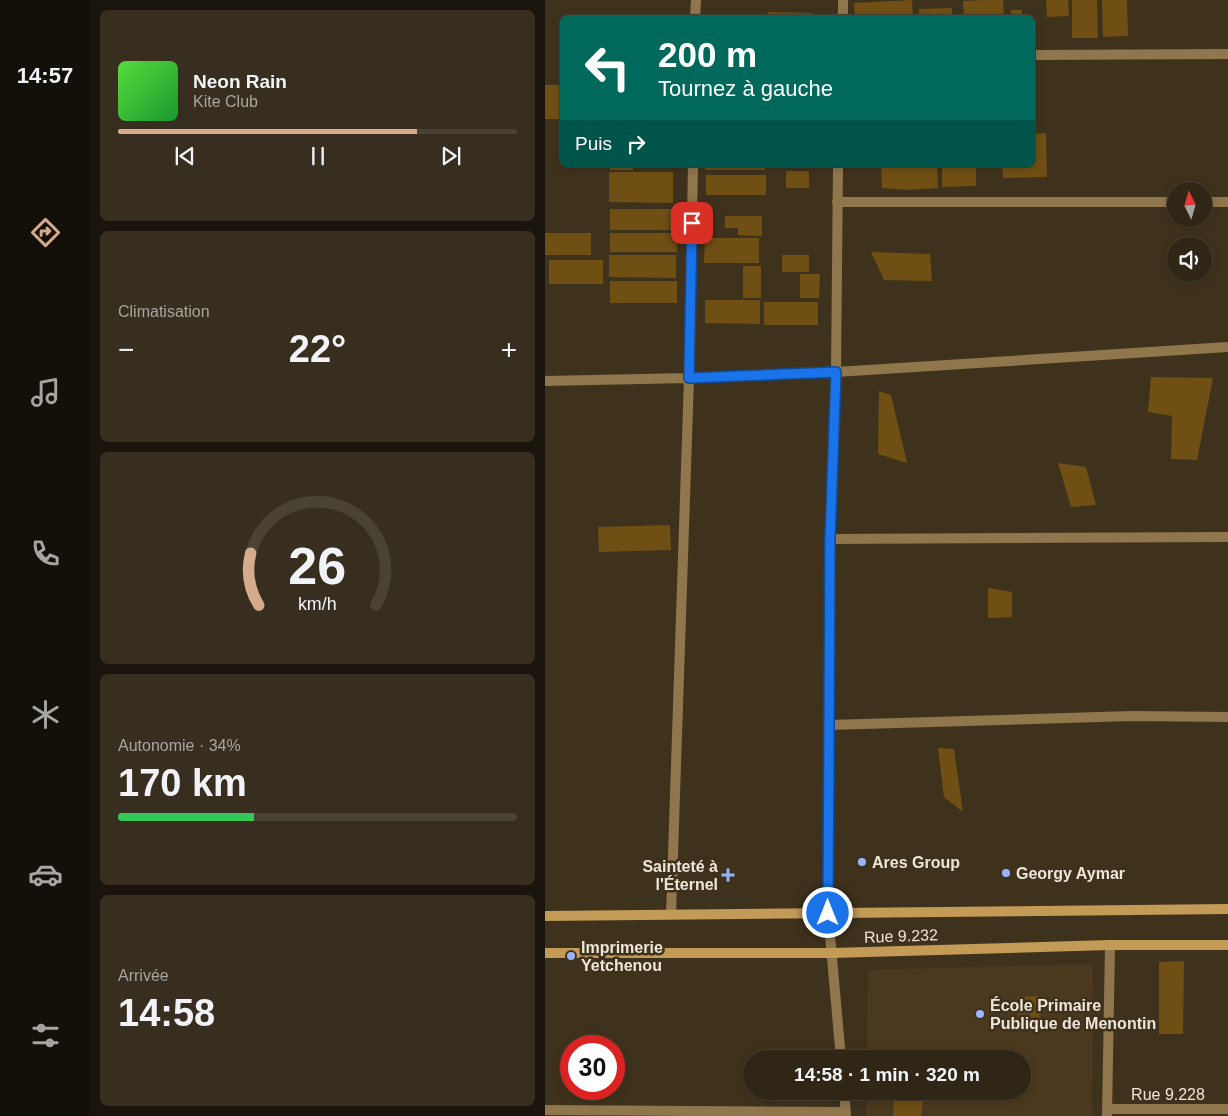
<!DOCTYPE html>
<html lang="fr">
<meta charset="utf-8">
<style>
body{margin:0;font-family:Helvetica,sans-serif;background:#372e1f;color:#f1f3f6;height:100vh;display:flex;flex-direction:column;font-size:19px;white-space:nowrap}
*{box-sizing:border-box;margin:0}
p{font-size:16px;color:#a7a5a1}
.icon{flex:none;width:28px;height:28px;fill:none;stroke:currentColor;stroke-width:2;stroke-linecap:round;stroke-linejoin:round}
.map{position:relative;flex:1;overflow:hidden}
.sheet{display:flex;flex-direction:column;gap:10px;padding:10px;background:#1a150c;width:455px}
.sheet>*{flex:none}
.guide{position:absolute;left:15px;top:15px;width:475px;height:152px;border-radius:8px;box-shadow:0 2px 8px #0003,0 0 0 1px #4a4335;background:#00695c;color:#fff;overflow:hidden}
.needle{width:32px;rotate:355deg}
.fabs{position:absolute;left:622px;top:182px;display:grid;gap:10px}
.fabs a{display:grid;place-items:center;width:45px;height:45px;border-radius:50%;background:#2f2616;box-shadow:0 2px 8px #0003,0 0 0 1px #4a4335;font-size:25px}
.speed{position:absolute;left:15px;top:1035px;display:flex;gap:10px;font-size:25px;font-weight:700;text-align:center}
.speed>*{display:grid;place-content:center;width:65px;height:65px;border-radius:50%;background:#2f2616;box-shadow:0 2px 8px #0003,0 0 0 1px #4a4335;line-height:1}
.speed .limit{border:8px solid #d22;background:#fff;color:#111}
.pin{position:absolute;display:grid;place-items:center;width:42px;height:42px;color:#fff;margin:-21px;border-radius:10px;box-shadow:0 2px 8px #0006}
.me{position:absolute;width:55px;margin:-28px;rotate:0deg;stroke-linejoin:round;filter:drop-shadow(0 0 4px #0008)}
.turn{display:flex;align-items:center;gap:18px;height:105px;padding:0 15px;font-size:22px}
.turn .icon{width:65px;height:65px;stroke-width:2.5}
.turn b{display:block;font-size:35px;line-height:42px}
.then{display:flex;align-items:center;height:48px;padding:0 15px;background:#0003;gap:10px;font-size:19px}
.big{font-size:38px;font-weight:700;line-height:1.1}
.sheet .widget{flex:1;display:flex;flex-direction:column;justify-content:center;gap:8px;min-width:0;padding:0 18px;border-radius:8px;background:#372e1f}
.sheet .dial{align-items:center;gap:0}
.dial svg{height:130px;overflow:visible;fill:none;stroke:#4a4335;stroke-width:7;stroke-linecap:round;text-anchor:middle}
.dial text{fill:#f1f3f6;stroke:none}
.song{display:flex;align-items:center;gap:15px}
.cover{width:60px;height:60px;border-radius:8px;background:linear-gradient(135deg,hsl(110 70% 55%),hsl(130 70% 35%))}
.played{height:5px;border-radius:2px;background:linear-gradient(90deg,#d6ab8b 75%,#4a4335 75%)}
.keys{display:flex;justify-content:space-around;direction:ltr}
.heat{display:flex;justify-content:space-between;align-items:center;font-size:28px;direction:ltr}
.charge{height:8px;border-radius:4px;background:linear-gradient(90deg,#34c759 34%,#4a4335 0)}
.trip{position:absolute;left:198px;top:1050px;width:288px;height:50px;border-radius:25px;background:#2f2616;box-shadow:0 2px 8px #0003,0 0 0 1px #4a4335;font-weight:700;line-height:50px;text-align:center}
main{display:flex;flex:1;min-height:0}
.tab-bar{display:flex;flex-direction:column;width:90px;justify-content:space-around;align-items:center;background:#130f09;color:#a7a5a1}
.tab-bar .icon{width:35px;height:35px}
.tab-bar .selected{color:#d6ab8b}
.tab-bar b{font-size:22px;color:#f1f3f6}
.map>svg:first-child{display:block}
</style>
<main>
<nav class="tab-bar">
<b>14:57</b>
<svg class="icon selected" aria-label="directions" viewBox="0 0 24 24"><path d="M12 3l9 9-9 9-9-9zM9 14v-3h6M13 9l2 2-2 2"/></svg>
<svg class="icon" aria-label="music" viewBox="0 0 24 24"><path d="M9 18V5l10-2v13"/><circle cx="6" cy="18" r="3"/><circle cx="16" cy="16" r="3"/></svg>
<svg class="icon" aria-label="phone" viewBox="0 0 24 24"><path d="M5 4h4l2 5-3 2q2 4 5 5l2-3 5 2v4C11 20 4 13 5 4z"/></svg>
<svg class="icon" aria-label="climate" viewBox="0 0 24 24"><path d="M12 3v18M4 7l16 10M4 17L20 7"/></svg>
<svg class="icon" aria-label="car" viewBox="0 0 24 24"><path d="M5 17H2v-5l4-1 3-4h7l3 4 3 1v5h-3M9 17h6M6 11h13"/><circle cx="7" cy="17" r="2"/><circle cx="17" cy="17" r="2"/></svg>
<svg class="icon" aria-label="filters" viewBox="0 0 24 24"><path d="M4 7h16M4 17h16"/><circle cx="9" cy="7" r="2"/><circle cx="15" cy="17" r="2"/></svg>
</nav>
<section class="sheet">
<div class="widget">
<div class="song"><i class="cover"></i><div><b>Neon Rain</b><p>Kite Club</p></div></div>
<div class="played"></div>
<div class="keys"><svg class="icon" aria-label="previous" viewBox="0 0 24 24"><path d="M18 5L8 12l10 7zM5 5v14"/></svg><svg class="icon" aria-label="pause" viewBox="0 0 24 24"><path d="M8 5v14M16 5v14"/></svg><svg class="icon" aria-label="next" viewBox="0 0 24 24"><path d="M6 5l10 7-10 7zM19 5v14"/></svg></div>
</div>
<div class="widget"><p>Climatisation</p>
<div class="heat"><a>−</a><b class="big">22°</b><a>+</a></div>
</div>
<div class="widget dial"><svg viewBox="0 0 100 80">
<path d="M14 69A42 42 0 1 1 86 69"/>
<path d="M14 69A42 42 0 0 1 9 37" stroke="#d6ab8b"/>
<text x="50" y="56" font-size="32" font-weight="700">26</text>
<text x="50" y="72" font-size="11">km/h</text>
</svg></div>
<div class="widget"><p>Autonomie · 34%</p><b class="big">170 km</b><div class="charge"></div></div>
<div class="widget"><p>Arrivée</p><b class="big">14:58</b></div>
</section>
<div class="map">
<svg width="683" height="1116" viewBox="0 0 683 1116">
<rect width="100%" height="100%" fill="#3f321d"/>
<!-- built -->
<path fill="#4a391e" d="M548,964L547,1116H321V1091H476V1059H322L323,970Z"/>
<!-- building -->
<path fill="#6f4f14" d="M367,0L368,18H310L309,3Z
M439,0H458L459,18H419L418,1Z
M501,0H523L524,16L502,17Z
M527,0H552L553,38H527Z
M557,0H582L583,36L558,37Z
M407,8V18H374V9Z
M466,10H477V18H467Z
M223,12L267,13V18H222Z
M0,85H18V119H0Z
M501,133L502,177L458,178L457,165H488V134Z
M65,165H88V170H65Z
M160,165H220V170H160Z
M336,165H392L393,188L363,190L337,188Z
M397,165H431V186L397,187Z
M241,171H264V188H241Z
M64,172H128V203L64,202Z
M161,175H221V195H161Z
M65,209H130V230H65Z
M180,216H217V236L193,235V228H180Z
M0,233H46V255H0Z
M65,233H132V252H65Z
M160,238H214V263H159Z
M326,252L385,254L387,281L339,280Z
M64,255H131V278L64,277Z
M237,255H264V272H237Z
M4,260H58V284H4Z
M198,266H216V298H198Z
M255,274H275L274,298H255Z
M65,281H132V303H65Z
M160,300H215V324L160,323Z
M219,302H273V325H219Z
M606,377L668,378L652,460L626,459L627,416L603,412Z
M334,391L346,395L362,463L333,454Z
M513,463L541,467L551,505L526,507Z
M125,525L126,550L54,552L53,527Z
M443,588L467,592V617L443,618Z
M393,748L409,749L418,812L399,797Z
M639,961L638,1034H614V962Z
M494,996L496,1022L474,1024L472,997Z
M350,1091L379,1092L376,1116H348Z"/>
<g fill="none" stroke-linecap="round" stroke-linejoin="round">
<!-- street -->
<path stroke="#90764d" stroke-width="10" d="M150,18L151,0
M298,18V0
M488,55L683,54
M293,165L291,372L285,539L283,913L296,1059
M292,202H631
M659,202H683
M0,381L144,378L291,372L683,347
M285,539L683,537
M284,725L587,716L683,717
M126,914L144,378L148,165
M299,1091L301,1116
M562,1109H683
M0,1110L301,1112
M562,1116L565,945"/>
<!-- secondary -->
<path stroke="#c49a57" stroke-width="10" d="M0,916L683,909
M0,953H287L565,945H683"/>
</g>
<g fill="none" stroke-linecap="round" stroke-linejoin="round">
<defs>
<path id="route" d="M147,223L144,378L291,372L285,539L283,913"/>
</defs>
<!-- route casing -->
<use href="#route" stroke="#114b97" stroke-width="12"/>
<!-- route -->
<use href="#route" stroke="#1a73e8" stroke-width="9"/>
</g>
<!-- markers -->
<g fill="#98b5fd" stroke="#3f321d" stroke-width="2">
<circle cx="317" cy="862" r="5"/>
<circle cx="461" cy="873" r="5"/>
<path d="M180.5 867.5h5v5h5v5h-5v5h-5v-5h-5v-5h5z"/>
<circle cx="26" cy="956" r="5"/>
<circle cx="435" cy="1014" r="5"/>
</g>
<g text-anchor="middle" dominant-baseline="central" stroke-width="5" stroke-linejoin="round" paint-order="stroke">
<!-- poi labels -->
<g font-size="16" font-weight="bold" fill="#ede5d8" stroke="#3f321d" text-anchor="start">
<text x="327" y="862">Ares Group</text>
<text x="173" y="866" text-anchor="end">Sainteté à<tspan x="173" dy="18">l'Éternel</tspan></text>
<text x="471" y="873">Georgy Aymar</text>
<text x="36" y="947">Imprimerie<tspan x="36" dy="18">Yetchenou</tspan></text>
<text x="445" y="1005">École Primaire<tspan x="445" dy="18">Publique de Menontin</tspan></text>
</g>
<!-- street labels -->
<g font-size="16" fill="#ede5d8" stroke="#3f321d">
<text transform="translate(356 936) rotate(-2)">Rue 9.232</text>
<text x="623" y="1094">Rue 9.228</text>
</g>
</g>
</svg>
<div class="fabs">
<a><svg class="needle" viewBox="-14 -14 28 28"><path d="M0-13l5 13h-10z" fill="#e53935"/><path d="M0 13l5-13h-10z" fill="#a7a5a1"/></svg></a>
<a><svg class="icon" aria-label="sound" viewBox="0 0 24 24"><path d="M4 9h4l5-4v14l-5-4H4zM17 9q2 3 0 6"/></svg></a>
</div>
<div class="speed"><div class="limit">30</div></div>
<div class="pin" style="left:147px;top:223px;background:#d93025"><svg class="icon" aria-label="arrive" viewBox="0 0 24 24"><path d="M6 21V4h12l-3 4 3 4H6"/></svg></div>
<svg class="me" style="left:283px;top:913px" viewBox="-20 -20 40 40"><circle r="17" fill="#1a73e8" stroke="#fff" stroke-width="3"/><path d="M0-11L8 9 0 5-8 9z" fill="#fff"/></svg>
<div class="trip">14:58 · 1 min · 320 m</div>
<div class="guide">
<div class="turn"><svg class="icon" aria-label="left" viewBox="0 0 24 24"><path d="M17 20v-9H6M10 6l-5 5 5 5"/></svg><div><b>200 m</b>Tournez à gauche</div></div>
<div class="then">Puis<svg class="icon" aria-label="right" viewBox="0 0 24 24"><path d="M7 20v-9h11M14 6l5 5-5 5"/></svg></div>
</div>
</div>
</main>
